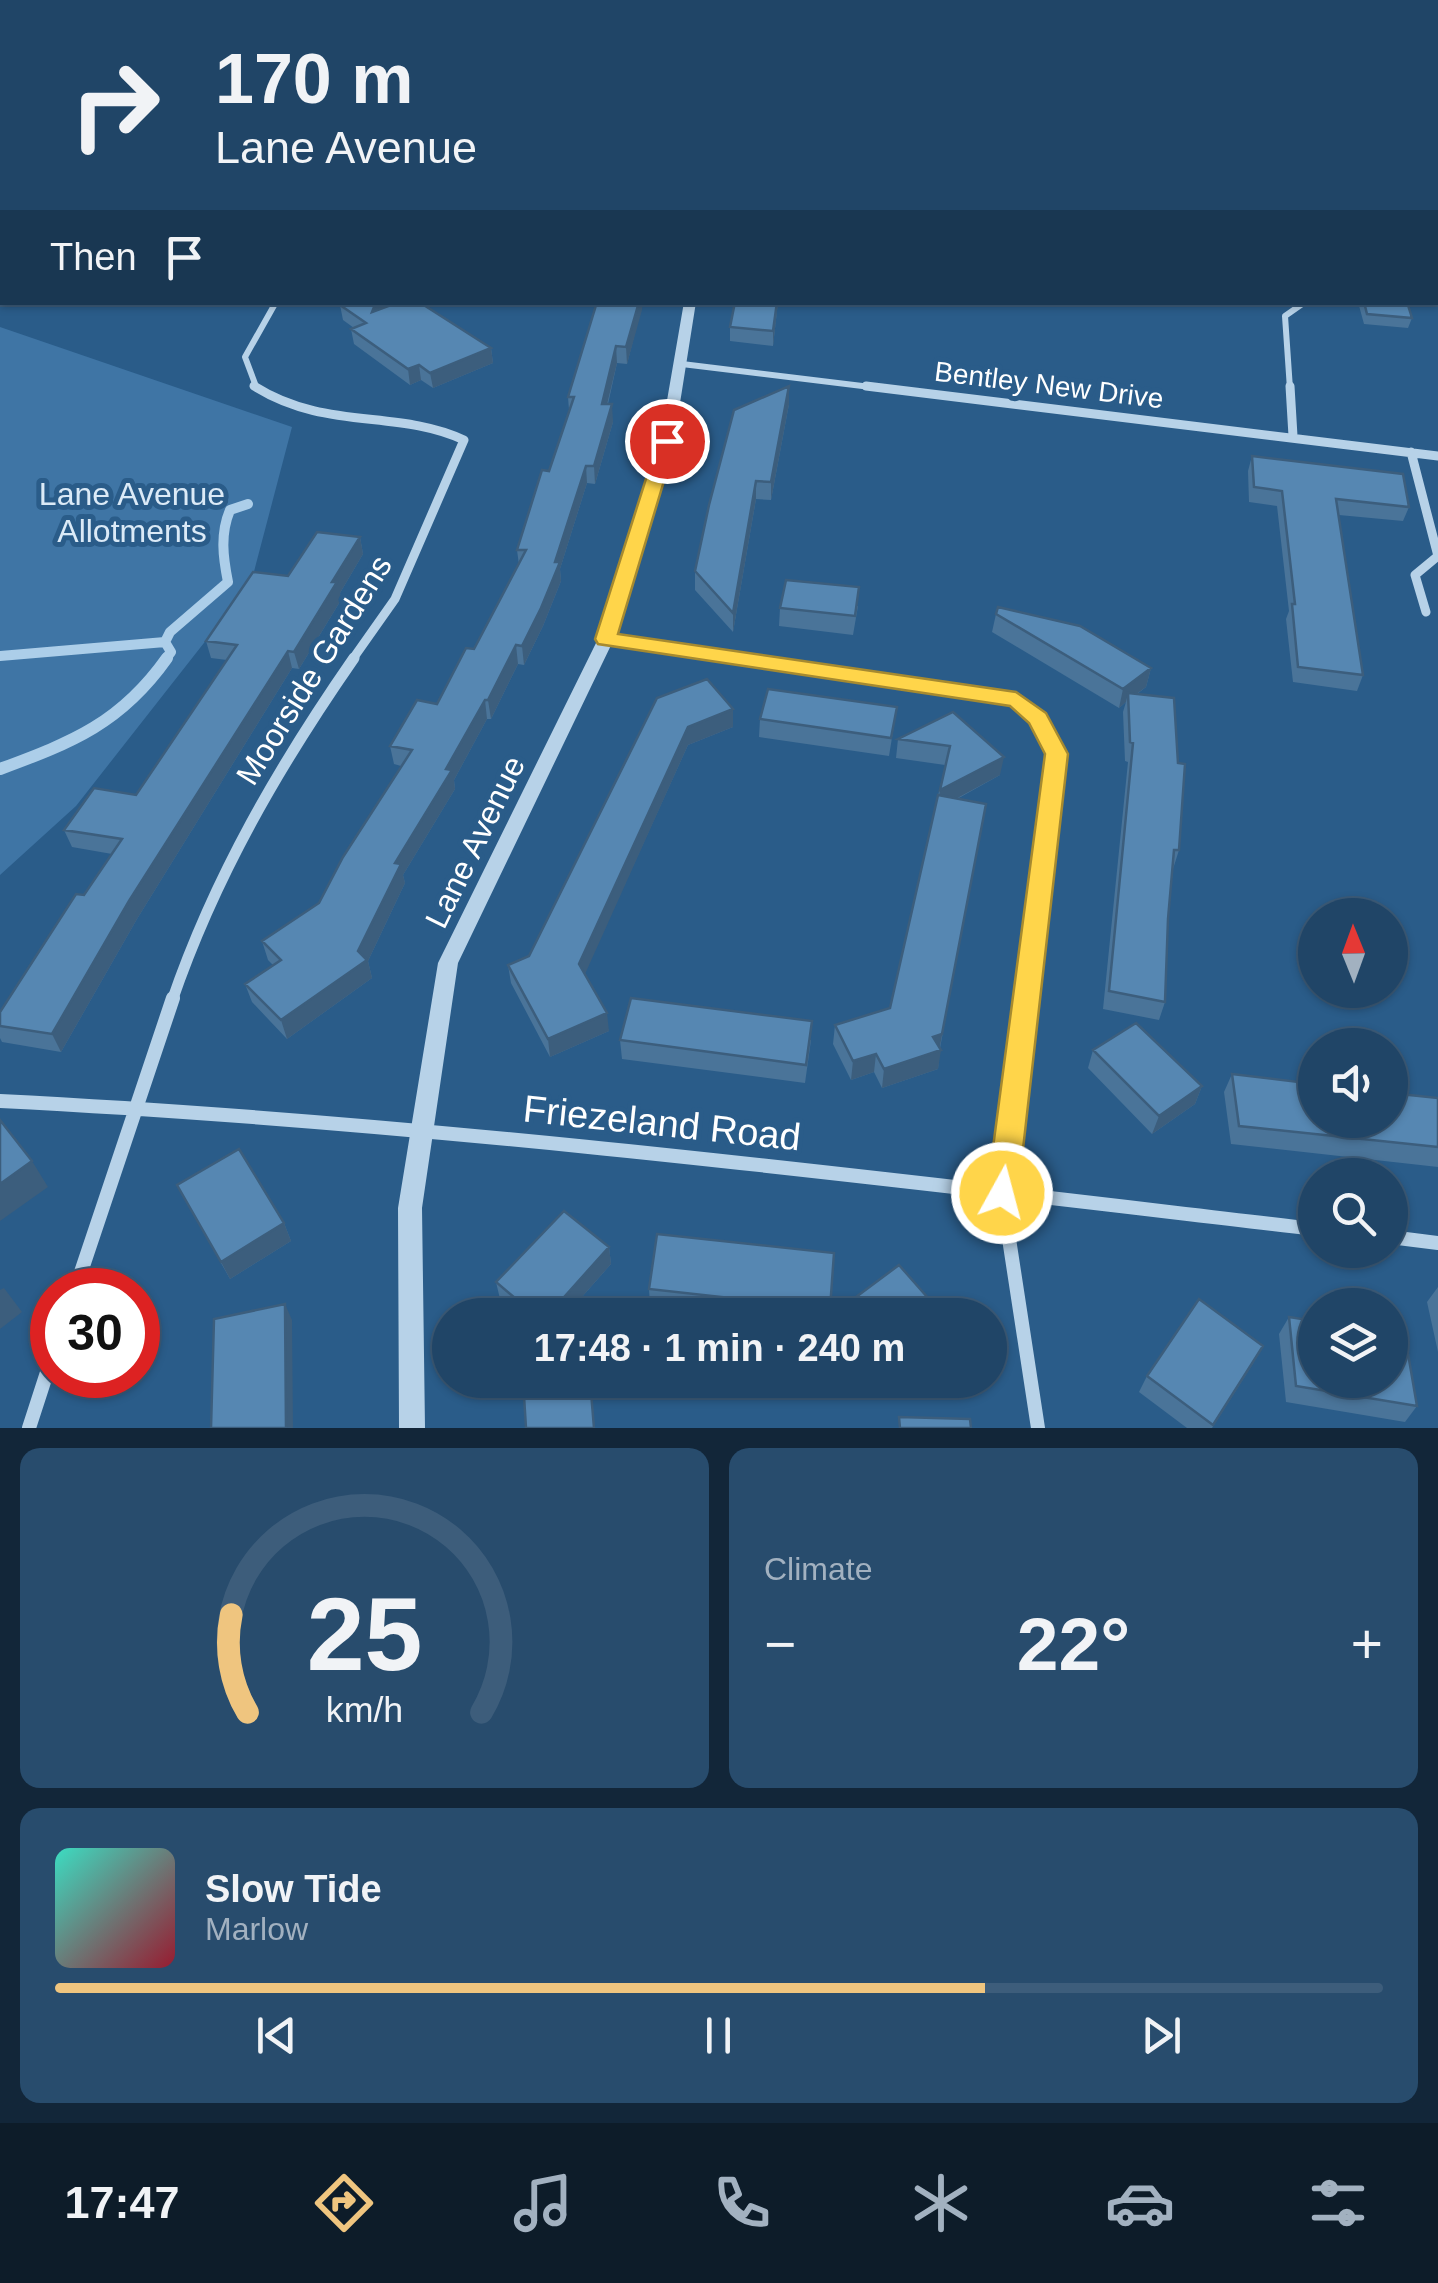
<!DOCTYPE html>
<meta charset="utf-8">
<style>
body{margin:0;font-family:Arial,sans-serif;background:#284c6d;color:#f1f3f6;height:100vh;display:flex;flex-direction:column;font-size:38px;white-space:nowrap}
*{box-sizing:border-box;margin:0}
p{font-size:32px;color:#a2b1c0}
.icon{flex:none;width:55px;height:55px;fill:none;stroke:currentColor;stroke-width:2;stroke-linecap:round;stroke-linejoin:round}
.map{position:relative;height:1428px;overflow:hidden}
.side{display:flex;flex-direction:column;gap:20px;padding:20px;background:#122639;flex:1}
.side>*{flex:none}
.top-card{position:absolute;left:0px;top:0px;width:1440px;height:305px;box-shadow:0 2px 8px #0004,0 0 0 2px #3d5d7b;background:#204567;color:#f1f3f6;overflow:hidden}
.needle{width:65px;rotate:359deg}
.tools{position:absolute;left:1298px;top:898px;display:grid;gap:20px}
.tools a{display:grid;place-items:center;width:110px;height:110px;border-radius:50%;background:#204567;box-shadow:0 2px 8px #0004,0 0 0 2px #3d5d7b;font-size:50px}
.speed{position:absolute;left:30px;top:1268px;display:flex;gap:20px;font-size:50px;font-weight:700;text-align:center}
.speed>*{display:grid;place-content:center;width:130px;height:130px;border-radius:50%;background:#204567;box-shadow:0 2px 8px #0004,0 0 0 2px #3d5d7b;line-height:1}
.speed .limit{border:15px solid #d22;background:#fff;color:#111}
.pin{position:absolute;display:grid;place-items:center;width:85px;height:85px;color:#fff;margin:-42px;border:5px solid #fff;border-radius:50%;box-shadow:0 2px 10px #0007}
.me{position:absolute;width:110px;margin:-55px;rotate:7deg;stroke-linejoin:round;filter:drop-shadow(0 0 8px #0008)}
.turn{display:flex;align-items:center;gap:35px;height:210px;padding:0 50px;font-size:45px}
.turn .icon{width:130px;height:130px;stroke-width:2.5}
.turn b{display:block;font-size:70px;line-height:85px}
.then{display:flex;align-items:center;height:95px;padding:0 50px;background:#0003;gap:20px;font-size:38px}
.big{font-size:75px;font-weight:700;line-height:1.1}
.side .widget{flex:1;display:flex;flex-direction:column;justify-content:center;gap:15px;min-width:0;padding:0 35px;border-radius:20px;background:#284c6d}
.side .dial{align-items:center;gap:0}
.dial svg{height:260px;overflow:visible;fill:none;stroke:#3d5d7b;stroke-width:7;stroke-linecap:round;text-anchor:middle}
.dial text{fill:#f1f3f6;stroke:none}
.song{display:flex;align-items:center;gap:30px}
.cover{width:120px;height:120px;border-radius:15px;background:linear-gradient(135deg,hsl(170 70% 55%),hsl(350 70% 35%))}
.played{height:10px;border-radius:5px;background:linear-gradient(90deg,#efc57f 70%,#3d5d7b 70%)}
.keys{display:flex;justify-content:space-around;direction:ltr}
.heat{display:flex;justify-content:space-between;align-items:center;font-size:55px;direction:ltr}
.side .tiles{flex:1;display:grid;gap:20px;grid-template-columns:1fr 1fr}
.widget:last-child{grid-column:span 2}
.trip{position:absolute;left:432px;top:1298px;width:575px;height:100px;border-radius:50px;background:#204567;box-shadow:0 2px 8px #0004,0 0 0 2px #3d5d7b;font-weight:700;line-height:100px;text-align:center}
.menu{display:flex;height:160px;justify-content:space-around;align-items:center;background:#0d1c29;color:#a2b1c0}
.menu .icon{width:70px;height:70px}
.menu .on{color:#efc57f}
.menu b{font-size:45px;color:#f1f3f6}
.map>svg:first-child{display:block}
</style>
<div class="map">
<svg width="1438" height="1428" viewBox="0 0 1438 1428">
<rect width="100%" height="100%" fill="#2a5c89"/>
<!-- green -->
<path fill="#3f75a5" d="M246,0H1438V105V2Z
M0,327L292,427L251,583L76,806L0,875Z"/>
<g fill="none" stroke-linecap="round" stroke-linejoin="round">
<!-- stream-far1 -->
<path stroke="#accee9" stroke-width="10" d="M0,656L165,642
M165,660L171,652L165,642L170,632L228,582C223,557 220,534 230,510L248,504"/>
<!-- stream -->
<path stroke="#accee9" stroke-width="12" d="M0,769C73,742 121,723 167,658"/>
<!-- minor-far3 -->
<path stroke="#b7d2e8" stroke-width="6" d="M682,364L887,389
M257,389L245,357L276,302
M1290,389L1285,316L1305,302"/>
<!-- minor-far2 -->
<path stroke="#b7d2e8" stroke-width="9" d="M254,386C325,431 397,409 464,440L395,599L352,660
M866,386L1438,456
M1290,386L1293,436
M1411,452L1438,556L1415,575L1426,612
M606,639L748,660"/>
<!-- minor-far1 -->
<path stroke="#b7d2e8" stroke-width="11" d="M731,658L1016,700L1038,718L1056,754L1026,1001
M172,1001C215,876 279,766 354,658"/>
<!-- minor -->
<path stroke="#b7d2e8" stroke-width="14" d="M1026,998L1002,1193L1038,1428
M0,1101C440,1123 877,1178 1315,1229
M1390,1237L1438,1243
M75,1290L173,998
M29,1428L52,1357"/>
<!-- tertiary -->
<path fill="#b7d2e8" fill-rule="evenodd" d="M684,302H696L674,441L614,639L458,963L422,1208L425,1428H399L398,1208L438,963L598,639L660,441Z"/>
</g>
<!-- wall -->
<path fill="#4a7499" d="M2,54V206H0V56Z
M384,302L382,309L491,348L493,363L433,388L421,380L410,385L354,344L351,329L354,328L343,320L340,305Z
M466,302H514V304Z
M597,302H643L627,364L617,363L608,404L613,422L595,484L587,483L560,569L561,581L543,626L524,665L518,664L491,719H487L454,780L455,789L403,875L405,883L368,961L372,978L287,1039L252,1002L245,984L273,965L268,960L262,941L319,903L401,766L394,764L390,746L437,704L474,649L519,565L517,550L549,471L569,410L568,397Z
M778,302L773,346L730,341V327Z
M1358,302H1407L1412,318L1408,328L1364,324Z
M789,404L771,500L756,499L733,632L695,590V571Z
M1252,456L1409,507L1403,521L1339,515L1363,675L1357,691L1293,682L1286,619L1289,611L1277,506L1249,502L1248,471Z
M360,537L363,554L340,593L341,600L299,669L292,668L137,919L61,1052L2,1042L0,1038V1012L112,854L72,847L64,830L136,795L227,660L211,658L206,641L288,576Z
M858,606L853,635L779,626L780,608Z
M996,614L1151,668L1146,687L1137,694L1179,850L1173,869L1168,919L1165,1002L1159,1020L1103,1009L1128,762L1125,761L1123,712L1126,702L1119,708L992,632Z
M657,698L733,727L688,745L584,974L609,1031L550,1057L511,983L508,965L529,956Z
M897,707L889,756L759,737L760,719Z
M953,712L1000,775L957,799L986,804L940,1048L938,1069L882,1088L874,1072L851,1080L833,1044L835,1025L890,1008L945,765L896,758L898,739Z
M620,1040H811L805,1083L622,1059Z
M1093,1050L1202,1086L1195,1104L1152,1134L1088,1068Z
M1232,1074L1438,1098V1167L1231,1144L1224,1092Z
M177,1185L284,1223L291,1241L230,1279Z
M609,1247L611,1264L566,1315H519L500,1299L496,1282Z
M1438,1287V1352L1427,1302Z
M649,1289L830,1309V1315H730L650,1306Z
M852,1300L943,1315H850Z
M1289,1317L1417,1406L1405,1422L1286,1402L1279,1334Z
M1254,1362L1212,1428H1187L1139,1392L1147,1376Z
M902,1380H930L914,1394Z"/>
<!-- shaded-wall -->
<path fill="#3c5e7d" d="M173,0H192L190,2H170Z
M376,302H384L375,327L372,312Z
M639,302H643L642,310L627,364L626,347Z
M777,302H778L773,346V331Z
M616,346L617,363L603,421L602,404Z
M491,348L493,363L433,388L430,373Z
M419,365L421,380L410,385L408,369Z
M789,386V404L771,500V482Z
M612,404L613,422L595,484L594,466Z
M586,466L587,483L560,569L561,581L543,626L524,665L522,646L555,562Z
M756,481V499L733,632V613Z
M360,537L363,554L340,593L341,600L299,669L294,652L332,582Z
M516,645L518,664L491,719L488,700Z
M288,651L292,668L137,919L61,1052L52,1034L129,901Z
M1151,668L1146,687L1128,700V693L1126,702L1119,708L1123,689Z
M485,700L487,719L454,780L455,789L403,875L405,883L368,961L372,978L287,1039L281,1020L358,951L395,863Z
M733,709V727L688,745L581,983L579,964L688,727Z
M1004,757L1000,775L937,809L940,790Z
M986,804L939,1051L941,1050L938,1069L882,1088L884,1069Z
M607,1013L609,1031L550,1057L548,1039Z
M876,1054L874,1072L851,1080L853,1061Z
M1202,1086L1195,1104L1152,1134L1159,1116Z
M32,1161L48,1187L0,1221V1184Z
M284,1223L291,1241L230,1279L221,1262Z
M609,1247L611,1264L566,1315H548Z
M4,1288L22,1312L0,1329V1290Z
M285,1304L292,1320L293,1428H286Z
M917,1380H930L914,1394Z"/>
<!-- building -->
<path fill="#5687b2" stroke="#3c5e7d" stroke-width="2.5" d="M59,0H173L170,2H56Z
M2,54V187H0V56Z
M341,302H376L372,312L399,302H419L491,348L430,373L419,365L408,369L351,329L366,323L340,305Z
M597,302H639L626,347L616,346L602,404H612L594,466H586L555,562H560L541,608L522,646L516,645L488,700H485L446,769L452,770L395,863L401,864L358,951L367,960L281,1020L245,984L281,960L262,941L319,903L343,857L412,750L390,746L417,700L437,704L466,648L474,649L526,550H517L542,470L549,471L574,397H568Z
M735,302H777L773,331L730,327Z
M1364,302H1407L1412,318L1367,314Z
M789,386L771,482L756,481L733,613L695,571L709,505L734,410Z
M1252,456L1403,474L1409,507L1336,499L1363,675L1298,667L1292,604H1295L1282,491L1254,487Z
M317,532L360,537L332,582H337L294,652L288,651L129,901L52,1034L0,1026V1012L76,894L84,895L122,839L64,830L94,788L136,795L237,645L206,641L253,572L288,576Z
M786,580L859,587L855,616L780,608Z
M998,607L1080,626L1151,668L1123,689L996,614Z
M707,679L733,709L688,727L579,964L607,1013L548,1039L508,965L529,956L657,698Z
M768,689L897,707L891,738L760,719Z
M1128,693L1174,698L1178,763L1185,764L1179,850H1174L1168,919L1165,1002L1109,991L1133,743L1130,742Z
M953,712L1004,757L940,790L950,746L898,739Z
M938,795L986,804L942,1034L933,1037L941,1050L884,1069L876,1054L853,1061L835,1025L890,1008Z
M631,998L812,1021L806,1065L620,1040Z
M1136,1023L1202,1086L1159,1116L1093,1050Z
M1232,1074L1315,1084V1120H1390V1093L1438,1098V1147L1239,1126Z
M0,1120L32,1161L0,1184Z
M239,1149L284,1223L221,1262L177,1185Z
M564,1211L609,1247L548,1315H535L496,1282Z
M657,1234L834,1253L830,1309L649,1289Z
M899,1265L943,1315H864L852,1300Z
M1199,1299L1263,1346L1213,1425L1147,1376Z
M285,1304L286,1428H211L214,1319Z
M1289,1317L1315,1321V1380H1390V1333L1405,1336L1417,1406L1296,1386Z
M523,1380H590L594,1428H526Z
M899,1417L970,1419L971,1428H900Z"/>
<!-- route -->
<path fill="#ffd54a" stroke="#a68a30" stroke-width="2.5" d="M667,435L676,441L618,634L1016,692L1046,713L1068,754L1018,1193L1013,1203L1002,1207L991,1203L987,1193L1045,754L1029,723L1010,706L598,644L595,639L658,441Z"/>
<g text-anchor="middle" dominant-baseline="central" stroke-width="10" stroke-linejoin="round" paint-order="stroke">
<!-- far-street labels -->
<g font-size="28" fill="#fff" stroke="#2a5c89">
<text transform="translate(1049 385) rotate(7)">Bentley New Drive</text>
</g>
<!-- park labels -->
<g font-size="32" fill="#dbeaf7" stroke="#2a5c89">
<text x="132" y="494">Lane Avenue<tspan x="132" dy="37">Allotments</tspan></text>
</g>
<!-- street labels -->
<g font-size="32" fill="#fff" stroke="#2a5c89">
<text transform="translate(314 670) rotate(-58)">Moorside Gardens</text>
<text transform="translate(475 842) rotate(-64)">Lane Avenue</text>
</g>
<!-- near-street labels -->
<g font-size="38" fill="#fff" stroke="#2a5c89">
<text transform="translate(662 1123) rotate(6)">Friezeland Road</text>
</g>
</g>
</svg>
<div class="tools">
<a><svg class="needle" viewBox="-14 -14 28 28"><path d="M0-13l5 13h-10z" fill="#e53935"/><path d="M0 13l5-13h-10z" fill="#a2b1c0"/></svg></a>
<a><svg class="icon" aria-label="sound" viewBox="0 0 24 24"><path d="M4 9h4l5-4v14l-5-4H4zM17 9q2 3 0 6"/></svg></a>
<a><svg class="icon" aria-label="search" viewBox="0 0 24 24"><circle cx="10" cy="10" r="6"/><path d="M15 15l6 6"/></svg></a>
<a><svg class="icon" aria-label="layers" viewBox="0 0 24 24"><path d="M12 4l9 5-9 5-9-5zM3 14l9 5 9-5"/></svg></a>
</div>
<div class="speed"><div class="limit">30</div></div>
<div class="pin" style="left:667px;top:441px;background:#d93025"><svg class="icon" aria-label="arrive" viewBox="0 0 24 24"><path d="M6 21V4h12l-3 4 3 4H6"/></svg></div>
<svg class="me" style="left:1002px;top:1193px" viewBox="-20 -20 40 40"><circle r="17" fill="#ffd54a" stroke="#fff" stroke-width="3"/><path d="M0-11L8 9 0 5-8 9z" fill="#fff"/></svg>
<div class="trip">17:48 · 1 min · 240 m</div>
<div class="top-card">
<div class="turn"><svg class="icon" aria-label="right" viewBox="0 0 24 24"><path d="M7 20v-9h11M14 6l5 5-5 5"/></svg><div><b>170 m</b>Lane Avenue</div></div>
<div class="then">Then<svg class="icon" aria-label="arrive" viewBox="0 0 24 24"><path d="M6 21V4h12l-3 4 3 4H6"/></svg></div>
</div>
</div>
<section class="side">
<div class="tiles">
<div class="widget dial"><svg viewBox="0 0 100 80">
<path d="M14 69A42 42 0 1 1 86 69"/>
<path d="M14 69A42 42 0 0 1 9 39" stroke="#efc57f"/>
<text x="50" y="56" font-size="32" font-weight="700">25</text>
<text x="50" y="72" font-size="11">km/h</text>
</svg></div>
<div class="widget"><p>Climate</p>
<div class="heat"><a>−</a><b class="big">22°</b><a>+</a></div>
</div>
<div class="widget">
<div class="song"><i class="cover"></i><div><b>Slow Tide</b><p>Marlow</p></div></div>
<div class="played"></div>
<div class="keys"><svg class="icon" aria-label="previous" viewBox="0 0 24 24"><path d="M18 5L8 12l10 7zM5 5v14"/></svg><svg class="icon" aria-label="pause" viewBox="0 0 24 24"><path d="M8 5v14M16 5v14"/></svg><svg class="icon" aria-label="next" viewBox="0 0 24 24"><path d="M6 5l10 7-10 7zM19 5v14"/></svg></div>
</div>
</div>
</section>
<nav class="menu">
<b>17:47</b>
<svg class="icon on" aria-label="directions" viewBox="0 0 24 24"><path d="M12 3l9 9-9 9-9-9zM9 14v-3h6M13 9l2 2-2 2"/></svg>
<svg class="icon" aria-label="music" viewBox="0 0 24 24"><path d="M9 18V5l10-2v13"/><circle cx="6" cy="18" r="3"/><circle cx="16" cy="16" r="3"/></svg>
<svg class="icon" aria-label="phone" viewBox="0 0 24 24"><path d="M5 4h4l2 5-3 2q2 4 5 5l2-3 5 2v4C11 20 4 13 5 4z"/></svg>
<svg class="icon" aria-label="climate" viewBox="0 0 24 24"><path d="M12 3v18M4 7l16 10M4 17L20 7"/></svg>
<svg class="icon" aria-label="car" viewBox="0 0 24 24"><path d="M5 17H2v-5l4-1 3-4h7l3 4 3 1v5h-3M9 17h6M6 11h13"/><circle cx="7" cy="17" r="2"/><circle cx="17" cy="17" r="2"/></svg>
<svg class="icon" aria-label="filters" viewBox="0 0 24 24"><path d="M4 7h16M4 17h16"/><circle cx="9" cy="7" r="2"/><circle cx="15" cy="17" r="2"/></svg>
</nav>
